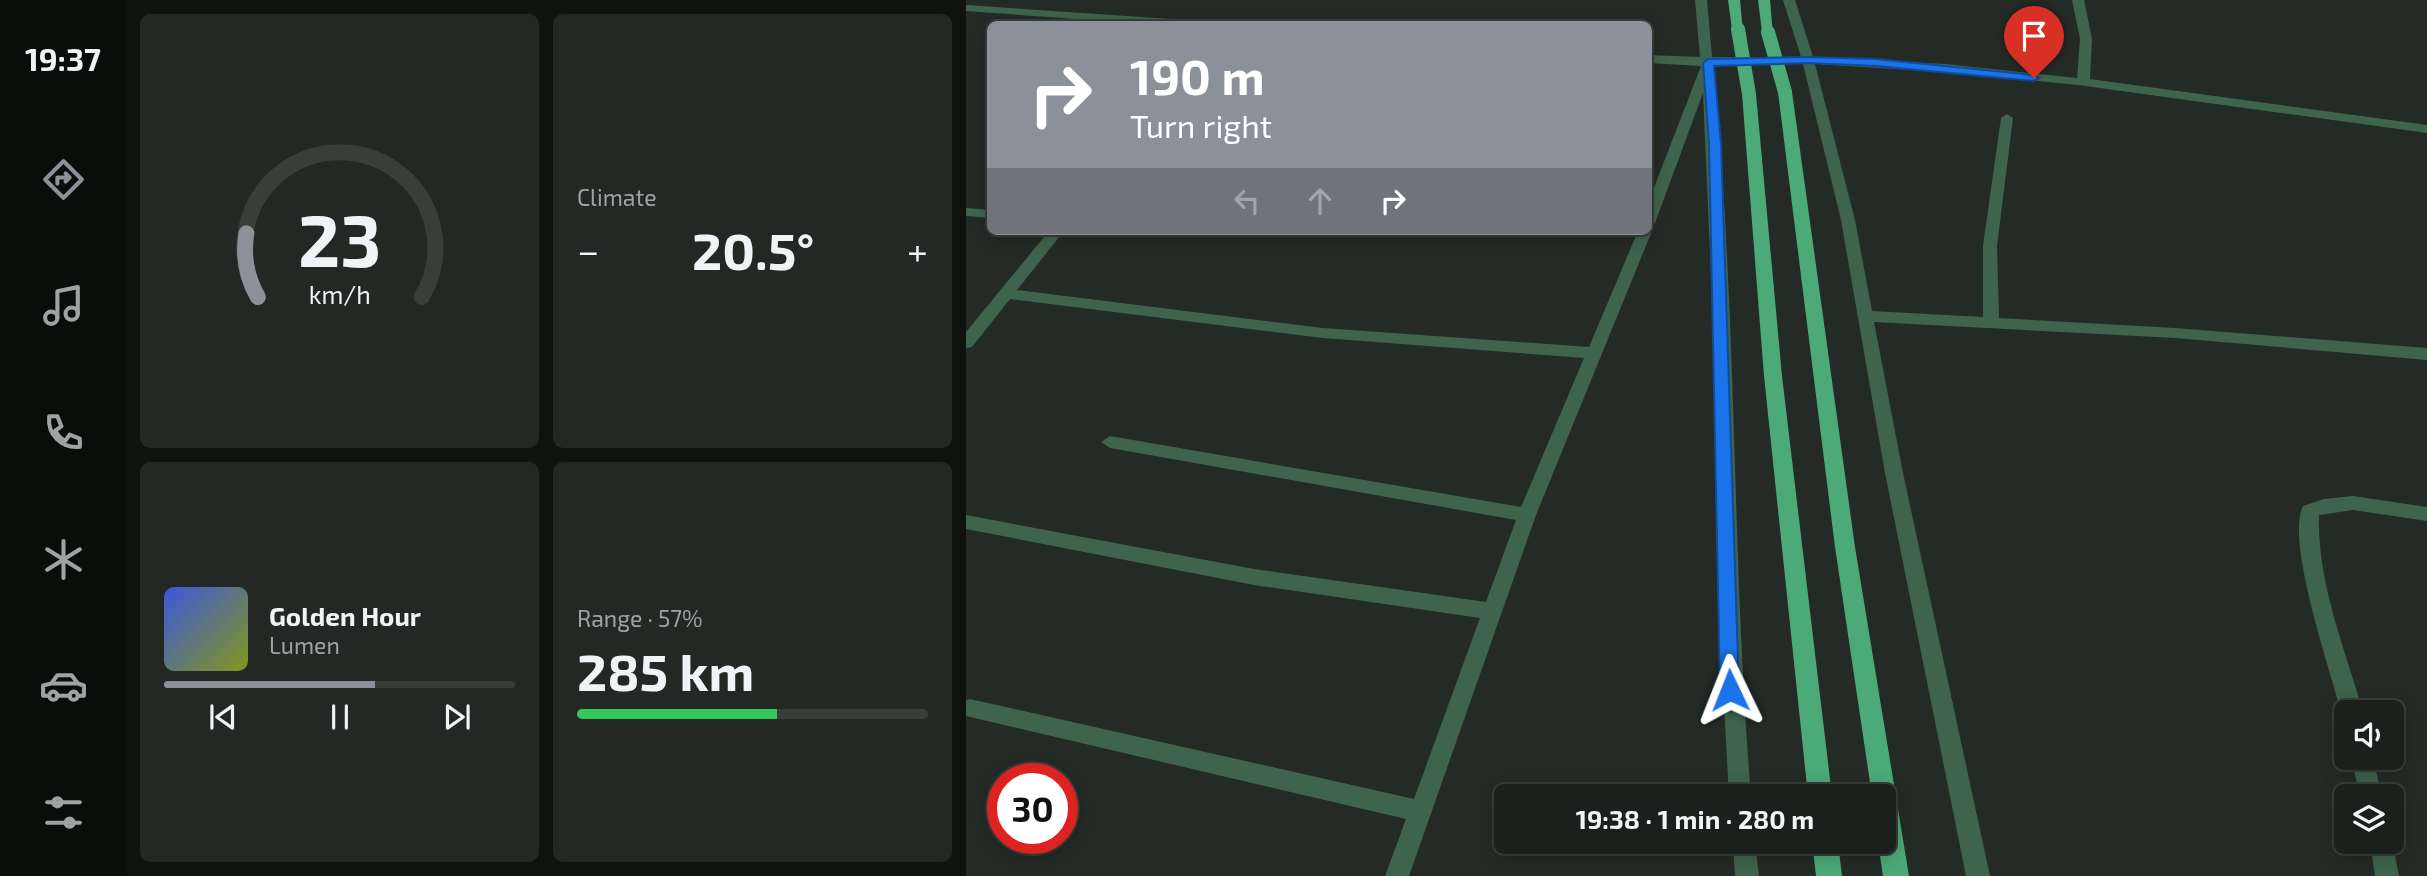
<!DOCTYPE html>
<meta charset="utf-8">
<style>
body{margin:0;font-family:"Exo 2",sans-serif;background:#242825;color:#f1f3f6;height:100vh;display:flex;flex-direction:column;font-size:26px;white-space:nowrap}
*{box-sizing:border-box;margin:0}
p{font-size:23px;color:#a0a3a3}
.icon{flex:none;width:38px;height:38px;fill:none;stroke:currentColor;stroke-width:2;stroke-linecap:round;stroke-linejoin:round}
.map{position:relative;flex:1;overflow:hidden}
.side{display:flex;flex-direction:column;gap:14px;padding:14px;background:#0f120f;width:840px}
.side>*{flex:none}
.guide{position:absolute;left:21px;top:21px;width:665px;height:214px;border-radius:10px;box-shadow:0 4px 18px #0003,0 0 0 2px #393e3b;background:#8c9099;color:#fff;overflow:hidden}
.buttons{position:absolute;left:1368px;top:700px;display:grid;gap:14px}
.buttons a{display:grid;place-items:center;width:70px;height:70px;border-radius:10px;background:#1b201c;box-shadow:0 4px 18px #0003,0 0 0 2px #393e3b;font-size:35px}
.speed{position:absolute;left:21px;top:763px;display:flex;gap:14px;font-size:35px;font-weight:700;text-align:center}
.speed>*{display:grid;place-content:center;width:91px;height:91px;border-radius:50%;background:#1b201c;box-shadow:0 4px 18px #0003,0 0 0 2px #393e3b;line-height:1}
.speed .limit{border:10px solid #d22;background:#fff;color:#111}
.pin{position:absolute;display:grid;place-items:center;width:60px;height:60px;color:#fff;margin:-72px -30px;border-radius:50% 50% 50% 0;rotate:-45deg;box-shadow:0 0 7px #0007}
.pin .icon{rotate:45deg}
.me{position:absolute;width:77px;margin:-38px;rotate:358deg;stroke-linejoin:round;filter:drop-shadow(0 0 5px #0008)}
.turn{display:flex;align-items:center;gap:24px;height:147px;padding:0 28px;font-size:32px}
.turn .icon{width:91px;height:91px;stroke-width:2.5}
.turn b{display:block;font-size:49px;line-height:60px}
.lanes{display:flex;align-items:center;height:66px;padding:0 28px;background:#0003;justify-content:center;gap:35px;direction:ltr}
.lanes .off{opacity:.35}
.big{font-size:52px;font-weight:700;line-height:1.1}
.side .card{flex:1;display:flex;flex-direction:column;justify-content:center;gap:10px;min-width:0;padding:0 24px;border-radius:10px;background:#242825}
.side .dial{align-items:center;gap:0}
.dial svg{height:182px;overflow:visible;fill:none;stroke:#393e3b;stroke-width:7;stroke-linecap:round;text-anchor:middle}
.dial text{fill:#f1f3f6;stroke:none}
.song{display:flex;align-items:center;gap:21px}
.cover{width:84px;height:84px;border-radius:10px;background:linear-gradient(135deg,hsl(230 70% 55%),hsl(70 70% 35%))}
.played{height:7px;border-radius:4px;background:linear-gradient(90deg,#8c9099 60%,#393e3b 60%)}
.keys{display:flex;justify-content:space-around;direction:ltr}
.heat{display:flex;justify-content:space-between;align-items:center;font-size:38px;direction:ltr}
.charge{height:10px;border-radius:5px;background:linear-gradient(90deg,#34c759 57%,#393e3b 0)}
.side .tiles{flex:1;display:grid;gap:14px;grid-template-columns:repeat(2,1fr)}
.trip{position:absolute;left:528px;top:784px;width:402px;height:70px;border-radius:10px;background:#1b201c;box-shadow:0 4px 18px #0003,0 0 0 2px #393e3b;font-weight:700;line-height:70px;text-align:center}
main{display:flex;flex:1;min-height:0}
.dock{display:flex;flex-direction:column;width:126px;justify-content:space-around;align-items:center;background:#0b0d0b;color:#a0a3a3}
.dock .icon{width:49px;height:49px}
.dock .selected{color:#8c9099}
.dock b{font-size:32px;color:#f1f3f6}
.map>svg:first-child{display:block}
</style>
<main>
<nav class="dock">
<b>19:37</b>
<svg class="icon selected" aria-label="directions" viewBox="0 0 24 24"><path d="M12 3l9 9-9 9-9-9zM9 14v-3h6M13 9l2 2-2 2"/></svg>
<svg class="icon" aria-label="music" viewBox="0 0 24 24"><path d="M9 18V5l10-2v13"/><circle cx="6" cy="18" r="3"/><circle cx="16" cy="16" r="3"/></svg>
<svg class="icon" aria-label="phone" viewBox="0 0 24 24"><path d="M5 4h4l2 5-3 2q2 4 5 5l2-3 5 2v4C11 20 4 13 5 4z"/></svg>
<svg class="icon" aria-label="climate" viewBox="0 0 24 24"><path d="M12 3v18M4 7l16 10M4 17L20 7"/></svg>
<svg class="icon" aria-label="car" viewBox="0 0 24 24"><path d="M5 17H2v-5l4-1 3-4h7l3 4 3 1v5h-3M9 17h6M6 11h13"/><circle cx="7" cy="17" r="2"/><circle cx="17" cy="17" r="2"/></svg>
<svg class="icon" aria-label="filters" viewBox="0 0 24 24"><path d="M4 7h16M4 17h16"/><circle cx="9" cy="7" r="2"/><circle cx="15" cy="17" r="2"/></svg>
</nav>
<section class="side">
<div class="tiles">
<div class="card dial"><svg viewBox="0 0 100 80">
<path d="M14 69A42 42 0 1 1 86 69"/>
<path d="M14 69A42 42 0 0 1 9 41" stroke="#8c9099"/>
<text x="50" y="56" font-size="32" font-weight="700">23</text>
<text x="50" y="72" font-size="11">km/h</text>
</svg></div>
<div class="card"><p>Climate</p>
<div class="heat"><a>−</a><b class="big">20.5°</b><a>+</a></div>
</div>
<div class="card">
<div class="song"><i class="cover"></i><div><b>Golden Hour</b><p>Lumen</p></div></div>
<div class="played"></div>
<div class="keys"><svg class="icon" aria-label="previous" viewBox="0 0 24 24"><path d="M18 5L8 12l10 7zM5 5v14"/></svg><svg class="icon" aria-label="pause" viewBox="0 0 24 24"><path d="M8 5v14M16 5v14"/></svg><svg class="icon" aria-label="next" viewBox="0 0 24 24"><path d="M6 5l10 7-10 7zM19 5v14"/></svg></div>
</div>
<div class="card"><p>Range · 57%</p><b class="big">285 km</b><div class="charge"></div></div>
</div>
</section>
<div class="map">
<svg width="1461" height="876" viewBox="0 0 1461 876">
<rect width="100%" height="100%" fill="#242a26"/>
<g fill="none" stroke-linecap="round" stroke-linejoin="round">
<!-- minor -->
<path fill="#3e644d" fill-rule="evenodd" d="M729,0H741L746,57H835L817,0H829L847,57L979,64L1111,78L1114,39L1106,0H1118L1126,39L1124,79L1461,125V133L1112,85L979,72L849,64L889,220L906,311L1017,317V246L1035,118L1041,114L1047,118L1031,246L1033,318L1209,328L1461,348V360L1209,338L908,322L937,473L1024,876H1000L919,473L875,220L837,64L747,65C772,308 765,553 785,796H763L752,597L746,298L737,93L689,223L682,227V203L735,66L682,63V55L734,57Z
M0,5L220,20L226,24H179L0,11Z
M0,208L24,210V218L0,216Z
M682,227L686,231L570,515L443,876H419L440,819L0,716V700L4,699L448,799L514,618L288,585L0,529V515L288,569L520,602L550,520L144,448L135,442L144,436L555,507L618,358L357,338L44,299L6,347L0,348V332L83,231H98L51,290L357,328L623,347L672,231H682Z
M1387,496L1461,507V521L1387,510L1353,515C1351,583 1379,648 1397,712H1381V720L1375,712C1365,671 1319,541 1337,506L1358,499Z
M1385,758H1407L1416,796H1394Z
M767,842H789L793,876H769Z
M1404,842L1426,841L1433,876H1409Z"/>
<!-- trunk -->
<path fill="#4ca978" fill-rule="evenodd" d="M762,0H774L777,32L766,29Z
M792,0H804L807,35L796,32Z
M819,88L826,92L889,547L943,876H917L912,842H919V796H906L869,547L812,92Z
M783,90L790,94L816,376L866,796H842L798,376L776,94Z
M846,842H872L876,876H850Z"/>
<!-- trunk-bridge -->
<path stroke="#4ca978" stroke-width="14" d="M772,29L783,94
M802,32L819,92"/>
</g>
<!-- route -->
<path fill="#1a73e8" stroke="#114b97" stroke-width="2" d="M842,57L910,59L1068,75L1073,78L1068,81L910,66L842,63L748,66L755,143L773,690L771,696L764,699L757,696L754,690L743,143L737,63L742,59Z"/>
</svg>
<div class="buttons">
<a><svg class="icon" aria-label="sound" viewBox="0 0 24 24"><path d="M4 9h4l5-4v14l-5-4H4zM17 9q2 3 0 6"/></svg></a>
<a><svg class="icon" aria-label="layers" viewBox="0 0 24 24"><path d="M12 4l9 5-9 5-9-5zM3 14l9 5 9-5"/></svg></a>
</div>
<div class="speed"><div class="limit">30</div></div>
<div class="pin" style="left:1068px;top:78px;background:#d93025"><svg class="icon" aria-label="arrive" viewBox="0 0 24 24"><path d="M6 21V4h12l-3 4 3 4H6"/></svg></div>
<svg class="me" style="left:764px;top:690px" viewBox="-20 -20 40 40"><path d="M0-17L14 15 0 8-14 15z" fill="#1a73e8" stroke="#fff" stroke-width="4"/></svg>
<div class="trip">19:38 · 1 min · 280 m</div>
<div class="guide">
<div class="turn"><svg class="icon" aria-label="right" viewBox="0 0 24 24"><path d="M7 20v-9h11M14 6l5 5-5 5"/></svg><div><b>190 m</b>Turn right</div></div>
<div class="lanes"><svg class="icon off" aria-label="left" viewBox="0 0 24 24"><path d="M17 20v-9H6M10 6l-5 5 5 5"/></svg><svg class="icon off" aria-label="ahead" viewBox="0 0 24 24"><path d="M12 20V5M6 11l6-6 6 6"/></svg><svg class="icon" aria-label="right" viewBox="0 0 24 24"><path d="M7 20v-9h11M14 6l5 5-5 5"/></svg></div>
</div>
</div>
</main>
